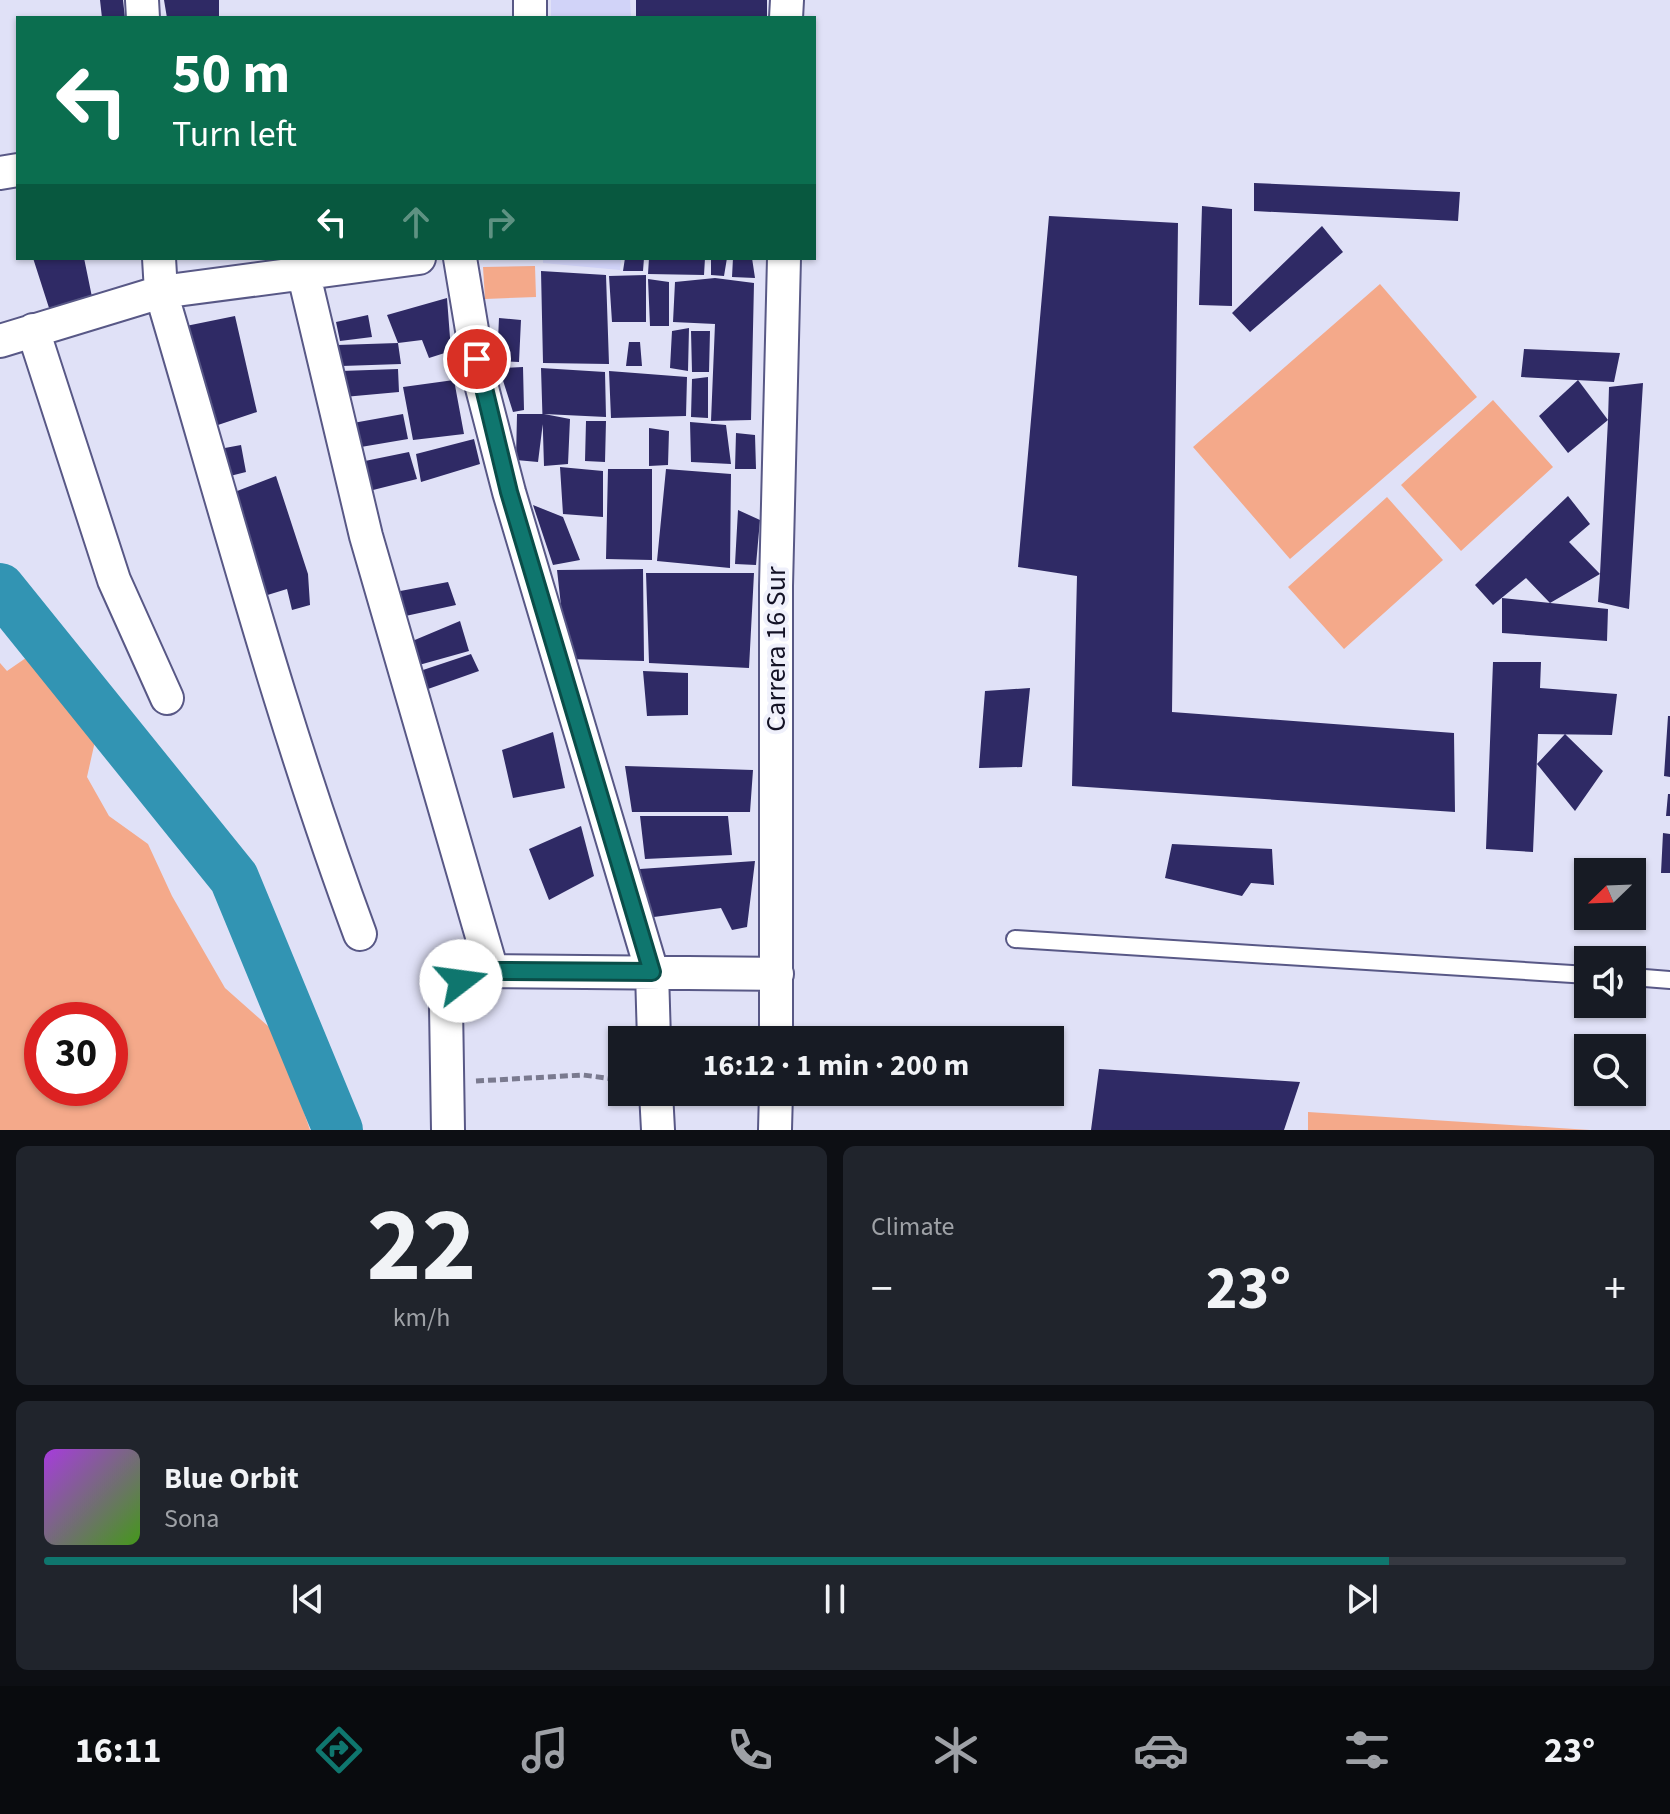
<!DOCTYPE html>
<meta charset="utf-8">
<style>
body{margin:0;font-family:"Source Sans 3",sans-serif;background:#20242c;color:#f1f3f6;height:100vh;display:flex;flex-direction:column;font-size:30px;white-space:nowrap}
*{box-sizing:border-box;margin:0}
p{font-size:26px;color:#9ea1a6}
.icon{flex:none;width:44px;height:44px;fill:none;stroke:currentColor;stroke-width:2;stroke-linecap:round;stroke-linejoin:round}
.map{position:relative;height:1130px;overflow:hidden}
.details{display:flex;flex-direction:column;gap:16px;padding:16px;background:#0d0f14;flex:1}
.details>*{flex:none}
.top-card{position:absolute;left:16px;top:16px;width:800px;height:244px;border-radius:0px;box-shadow:0 2px 6px #0004;background:#0b6e4f;color:#fff;overflow:hidden}
.needle{width:52px;rotate:247deg}
.fabs{position:absolute;left:1574px;top:858px;display:grid;gap:16px}
.fabs a{display:grid;place-items:center;width:72px;height:72px;border-radius:0px;background:#171b24;box-shadow:0 2px 6px #0004;font-size:40px}
.speed{position:absolute;left:24px;top:1002px;display:flex;gap:16px;font-size:40px;font-weight:700;text-align:center}
.speed>*{display:grid;place-content:center;width:104px;height:104px;border-radius:50%;background:#171b24;box-shadow:0 2px 6px #0004;line-height:1}
.speed .limit{border:12px solid #d22;background:#fff;color:#111}
.pin{position:absolute;display:grid;place-items:center;width:68px;height:68px;color:#fff;margin:-34px;border:4px solid #fff;border-radius:50%;box-shadow:0 2px 8px #0007}
.me{position:absolute;width:88px;margin:-44px;rotate:75deg;stroke-linejoin:round;filter:drop-shadow(0 0 6px #0008)}
.turn{display:flex;align-items:center;gap:28px;height:168px;padding:0 24px;font-size:36px}
.turn .icon{width:104px;height:104px;stroke-width:2.5}
.turn b{display:block;font-size:56px;line-height:68px}
.lanes{display:flex;align-items:center;height:76px;padding:0 24px;background:#0003;justify-content:center;gap:40px;direction:ltr}
.lanes .off{opacity:.35}
.big{font-size:60px;font-weight:700;line-height:1.1}
.details .card{flex:1;display:flex;flex-direction:column;justify-content:center;gap:12px;min-width:0;padding:0 28px;border-radius:12px;background:#20242c}
.details .dial{align-items:center;gap:0}
.dial b{font-size:104px;line-height:1}
.song{display:flex;align-items:center;gap:24px}
.cover{width:96px;height:96px;border-radius:12px;background:linear-gradient(135deg,hsl(280 70% 55%),hsl(100 70% 35%))}
.played{height:8px;border-radius:4px;background:linear-gradient(90deg,#0f766e 85%,#363941 85%)}
.keys{display:flex;justify-content:space-around;direction:ltr}
.heat{display:flex;justify-content:space-between;align-items:center;font-size:44px;direction:ltr}
.details .tiles{flex:1;display:grid;gap:16px;grid-template-columns:1fr 1fr}
.card:last-child{grid-column:span 2}
.trip{position:absolute;left:608px;top:1026px;width:456px;height:80px;border-radius:0px;background:#171b24;box-shadow:0 2px 6px #0004;font-weight:700;line-height:80px;text-align:center}
.tabs{display:flex;height:128px;justify-content:space-around;align-items:center;background:#090b0e;color:#9ea1a6}
.tabs .icon{width:56px;height:56px}
.tabs .active{color:#0f766e}
.tabs b{font-size:36px;color:#f1f3f6}
.map>svg:first-child{display:block}
</style>
<div class="map">
<svg width="1670" height="1130" viewBox="0 0 1670 1130">
<rect width="100%" height="100%" fill="#e0e1f7"/>
<!-- built -->
<path fill="#d1d3f8" d="M551,0H630L631,18H551Z
M543,258H621L620,270L543,263Z"/>
<!-- green -->
<path fill="#f4a98a" fill-rule="evenodd" d="M535,266L536,297L485,299L483,267Z
M1380,284L1477,397L1290,559L1193,447Z
M1493,400L1553,467L1461,551L1401,485Z
M1387,497L1443,560L1344,649L1288,587Z
M36,651L80,671L102,710L87,777L109,816L148,844L172,896L225,988L277,1034L310,1130H0V663L7,671ZM110,1020V1088H42V1020Z
M1308,1112L1590,1130H1308Z"/>
<g fill="none" stroke-linecap="round" stroke-linejoin="round">
<!-- river -->
<path stroke="#3294b3" stroke-width="50" d="M0,588L234,878L338,1130"/>
</g>
<!-- building -->
<path fill="#2f2a65" d="M100,0H123L125,18H102Z
M164,0H219V18H167Z
M636,0H767V18H636Z
M1254,183L1460,192L1458,221L1254,211Z
M1202,206L1232,209V306L1199,305Z
M1049,216L1178,223L1172,712L1454,733L1455,812L1072,786L1077,576L1018,567Z
M1322,226L1343,252L1250,332L1232,313Z
M33,258H84L92,297L50,311Z
M625,258H644L643,271H623Z
M649,258H705L704,275L648,274Z
M711,258H727L724,276L711,275Z
M733,258H752L755,278L732,277Z
M541,271L606,275L609,364L543,363Z
M646,275V322H612L609,276Z
M715,278L754,283L751,420L711,421L715,324L673,322L675,282Z
M648,279L669,282V326H650Z
M447,298L451,351L429,358L422,340L398,343L387,315Z
M368,315L372,337L340,341L336,322Z
M235,316L257,412L209,428L181,327Z
M499,318L521,320L519,362L497,361Z
M689,328L688,371L670,368L672,331Z
M691,331H710L709,372H692Z
M629,342H640L642,366H626Z
M398,343L401,364L342,366L337,345Z
M1524,349L1620,353L1614,382L1521,377Z
M523,367L524,410L513,412L499,368Z
M541,368L605,372L606,417L544,414L570,419L568,464L544,466Z
M398,369L399,392L344,397L341,371Z
M609,371L687,377L686,416L611,418Z
M708,377V418L691,417L692,379Z
M454,380L464,434L413,440L403,387Z
M1578,380L1608,420L1609,387L1643,383L1629,609L1598,602L1600,574L1550,603L1526,578L1493,605L1475,585L1568,496L1590,524L1569,542L1600,574L1608,420L1568,453L1539,416Z
M403,414L408,439L355,448L353,423Z
M517,414H544L538,462L516,460Z
M586,421H606L605,462L585,461Z
M690,422L726,425L731,464L691,462Z
M649,428L669,431L668,465L649,466Z
M736,433L755,435L756,469H735Z
M474,439L480,464L421,482L416,454Z
M241,445L246,472L222,478L214,450Z
M409,452L417,479L369,491L360,462Z
M560,467L603,471V517L563,514Z
M608,469H652V560L606,559Z
M666,469L731,474L730,568L657,561Z
M276,476L308,574L310,605L292,610L287,589L261,597L232,493Z
M533,505L563,517L580,560L553,565Z
M738,510L760,520L756,565L735,564Z
M643,569L644,661L567,659L557,570Z
M646,573H754L749,668L649,663Z
M448,582L456,605L401,617L395,592Z
M1502,598L1608,609L1607,641L1502,633Z
M460,621L469,651L419,665L410,642Z
M471,654L479,671L428,689L420,671Z
M1493,662H1541L1540,688L1617,694L1612,735L1538,734L1533,852L1486,849Z
M643,671L688,673V715L647,716Z
M1030,688L1022,767L979,768L985,691Z
M1668,716H1670V777L1664,776Z
M553,732L565,788L513,798L502,750Z
M1565,734L1603,771L1575,811L1537,764Z
M625,766L753,770L750,812H632Z
M1668,794H1670V816H1666Z
M640,816H728L732,855L645,859Z
M581,826L594,876L549,900L529,849Z
M1663,833L1670,834V873H1661Z
M1172,844L1272,849L1274,885L1251,883L1242,896L1165,878Z
M755,861L747,927L732,930L721,908L639,919L640,869Z
M1099,1069L1300,1082L1284,1130H1091Z"/>
<g fill="none" stroke-linecap="round" stroke-linejoin="round">
<defs>
<path id="service" d="M1015,939L1588,975
M1632,977L1670,980"/>
<path id="minor" d="M142,0L143,18
M530,18V0
M786,18L787,0
M0,173L18,170
M159,258L161,292C225,507 282,724 360,934
M460,258L481,384L509,492L652,972L654,1040
M303,271L366,536L492,971L777,974
M33,330L114,580L167,698
M0,341L161,292L419,258
M776,1040V586L784,258
M656,1092L658,1130
M448,1130L446,1006C453,981 469,979 492,971
M775,1130L776,1092"/>
</defs>
<!-- service casing -->
<use href="#service" stroke="#585886" stroke-width="20"/>
<!-- minor casing -->
<use href="#minor" stroke="#585886" stroke-width="36"/>
<!-- path -->
<path stroke="#7a7a8f" stroke-width="5" stroke-dasharray="8 4" stroke-linecap="butt" d="M476,1081L583,1075L622,1080"/>
<!-- service -->
<use href="#service" stroke="#fff" stroke-width="16"/>
<!-- minor -->
<use href="#minor" stroke="#fff" stroke-width="32"/>
</g>
<g fill="none" stroke-linecap="round" stroke-linejoin="round">
<defs>
<path id="route" d="M461,981L492,971L652,972L509,492L477,359"/>
</defs>
<!-- route casing -->
<use href="#route" stroke="#0a4d48" stroke-width="20"/>
<!-- route -->
<use href="#route" stroke="#0f766e" stroke-width="14"/>
</g>
<g text-anchor="middle" dominant-baseline="central" stroke-width="8" stroke-linejoin="round" paint-order="stroke">
<!-- street labels -->
<g font-size="28" fill="#131225" stroke="#eff0fb">
<text transform="translate(776 649) rotate(-90)">Carrera 16 Sur</text>
</g>
</g>
</svg>
<div class="fabs">
<a><svg class="needle" viewBox="-14 -14 28 28"><path d="M0-13l5 13h-10z" fill="#e53935"/><path d="M0 13l5-13h-10z" fill="#9ea1a6"/></svg></a>
<a><svg class="icon" aria-label="sound" viewBox="0 0 24 24"><path d="M4 9h4l5-4v14l-5-4H4zM17 9q2 3 0 6"/></svg></a>
<a><svg class="icon" aria-label="search" viewBox="0 0 24 24"><circle cx="10" cy="10" r="6"/><path d="M15 15l6 6"/></svg></a>
</div>
<div class="speed"><div class="limit">30</div></div>
<div class="pin" style="left:477px;top:359px;background:#d93025"><svg class="icon" aria-label="arrive" viewBox="0 0 24 24"><path d="M6 21V4h12l-3 4 3 4H6"/></svg></div>
<svg class="me" style="left:461px;top:981px" viewBox="-20 -20 40 40"><circle r="19" fill="#fff"/><path d="M0-13L10 11 0 6-10 11z" fill="#0f766e"/></svg>
<div class="trip">16:12 · 1 min · 200 m</div>
<div class="top-card">
<div class="turn"><svg class="icon" aria-label="left" viewBox="0 0 24 24"><path d="M17 20v-9H6M10 6l-5 5 5 5"/></svg><div><b>50 m</b>Turn left</div></div>
<div class="lanes"><svg class="icon" aria-label="left" viewBox="0 0 24 24"><path d="M17 20v-9H6M10 6l-5 5 5 5"/></svg><svg class="icon off" aria-label="ahead" viewBox="0 0 24 24"><path d="M12 20V5M6 11l6-6 6 6"/></svg><svg class="icon off" aria-label="right" viewBox="0 0 24 24"><path d="M7 20v-9h11M14 6l5 5-5 5"/></svg></div>
</div>
</div>
<section class="details">
<div class="tiles">
<div class="card dial"><b>22</b><p>km/h</p></div>
<div class="card"><p>Climate</p>
<div class="heat"><a>−</a><b class="big">23°</b><a>+</a></div>
</div>
<div class="card">
<div class="song"><i class="cover"></i><div><b>Blue Orbit</b><p>Sona</p></div></div>
<div class="played"></div>
<div class="keys"><svg class="icon" aria-label="previous" viewBox="0 0 24 24"><path d="M18 5L8 12l10 7zM5 5v14"/></svg><svg class="icon" aria-label="pause" viewBox="0 0 24 24"><path d="M8 5v14M16 5v14"/></svg><svg class="icon" aria-label="next" viewBox="0 0 24 24"><path d="M6 5l10 7-10 7zM19 5v14"/></svg></div>
</div>
</div>
</section>
<nav class="tabs">
<b>16:11</b>
<svg class="icon active" aria-label="directions" viewBox="0 0 24 24"><path d="M12 3l9 9-9 9-9-9zM9 14v-3h6M13 9l2 2-2 2"/></svg>
<svg class="icon" aria-label="music" viewBox="0 0 24 24"><path d="M9 18V5l10-2v13"/><circle cx="6" cy="18" r="3"/><circle cx="16" cy="16" r="3"/></svg>
<svg class="icon" aria-label="phone" viewBox="0 0 24 24"><path d="M5 4h4l2 5-3 2q2 4 5 5l2-3 5 2v4C11 20 4 13 5 4z"/></svg>
<svg class="icon" aria-label="climate" viewBox="0 0 24 24"><path d="M12 3v18M4 7l16 10M4 17L20 7"/></svg>
<svg class="icon" aria-label="car" viewBox="0 0 24 24"><path d="M5 17H2v-5l4-1 3-4h7l3 4 3 1v5h-3M9 17h6M6 11h13"/><circle cx="7" cy="17" r="2"/><circle cx="17" cy="17" r="2"/></svg>
<svg class="icon" aria-label="filters" viewBox="0 0 24 24"><path d="M4 7h16M4 17h16"/><circle cx="9" cy="7" r="2"/><circle cx="15" cy="17" r="2"/></svg>
<b>23°</b>
</nav>
